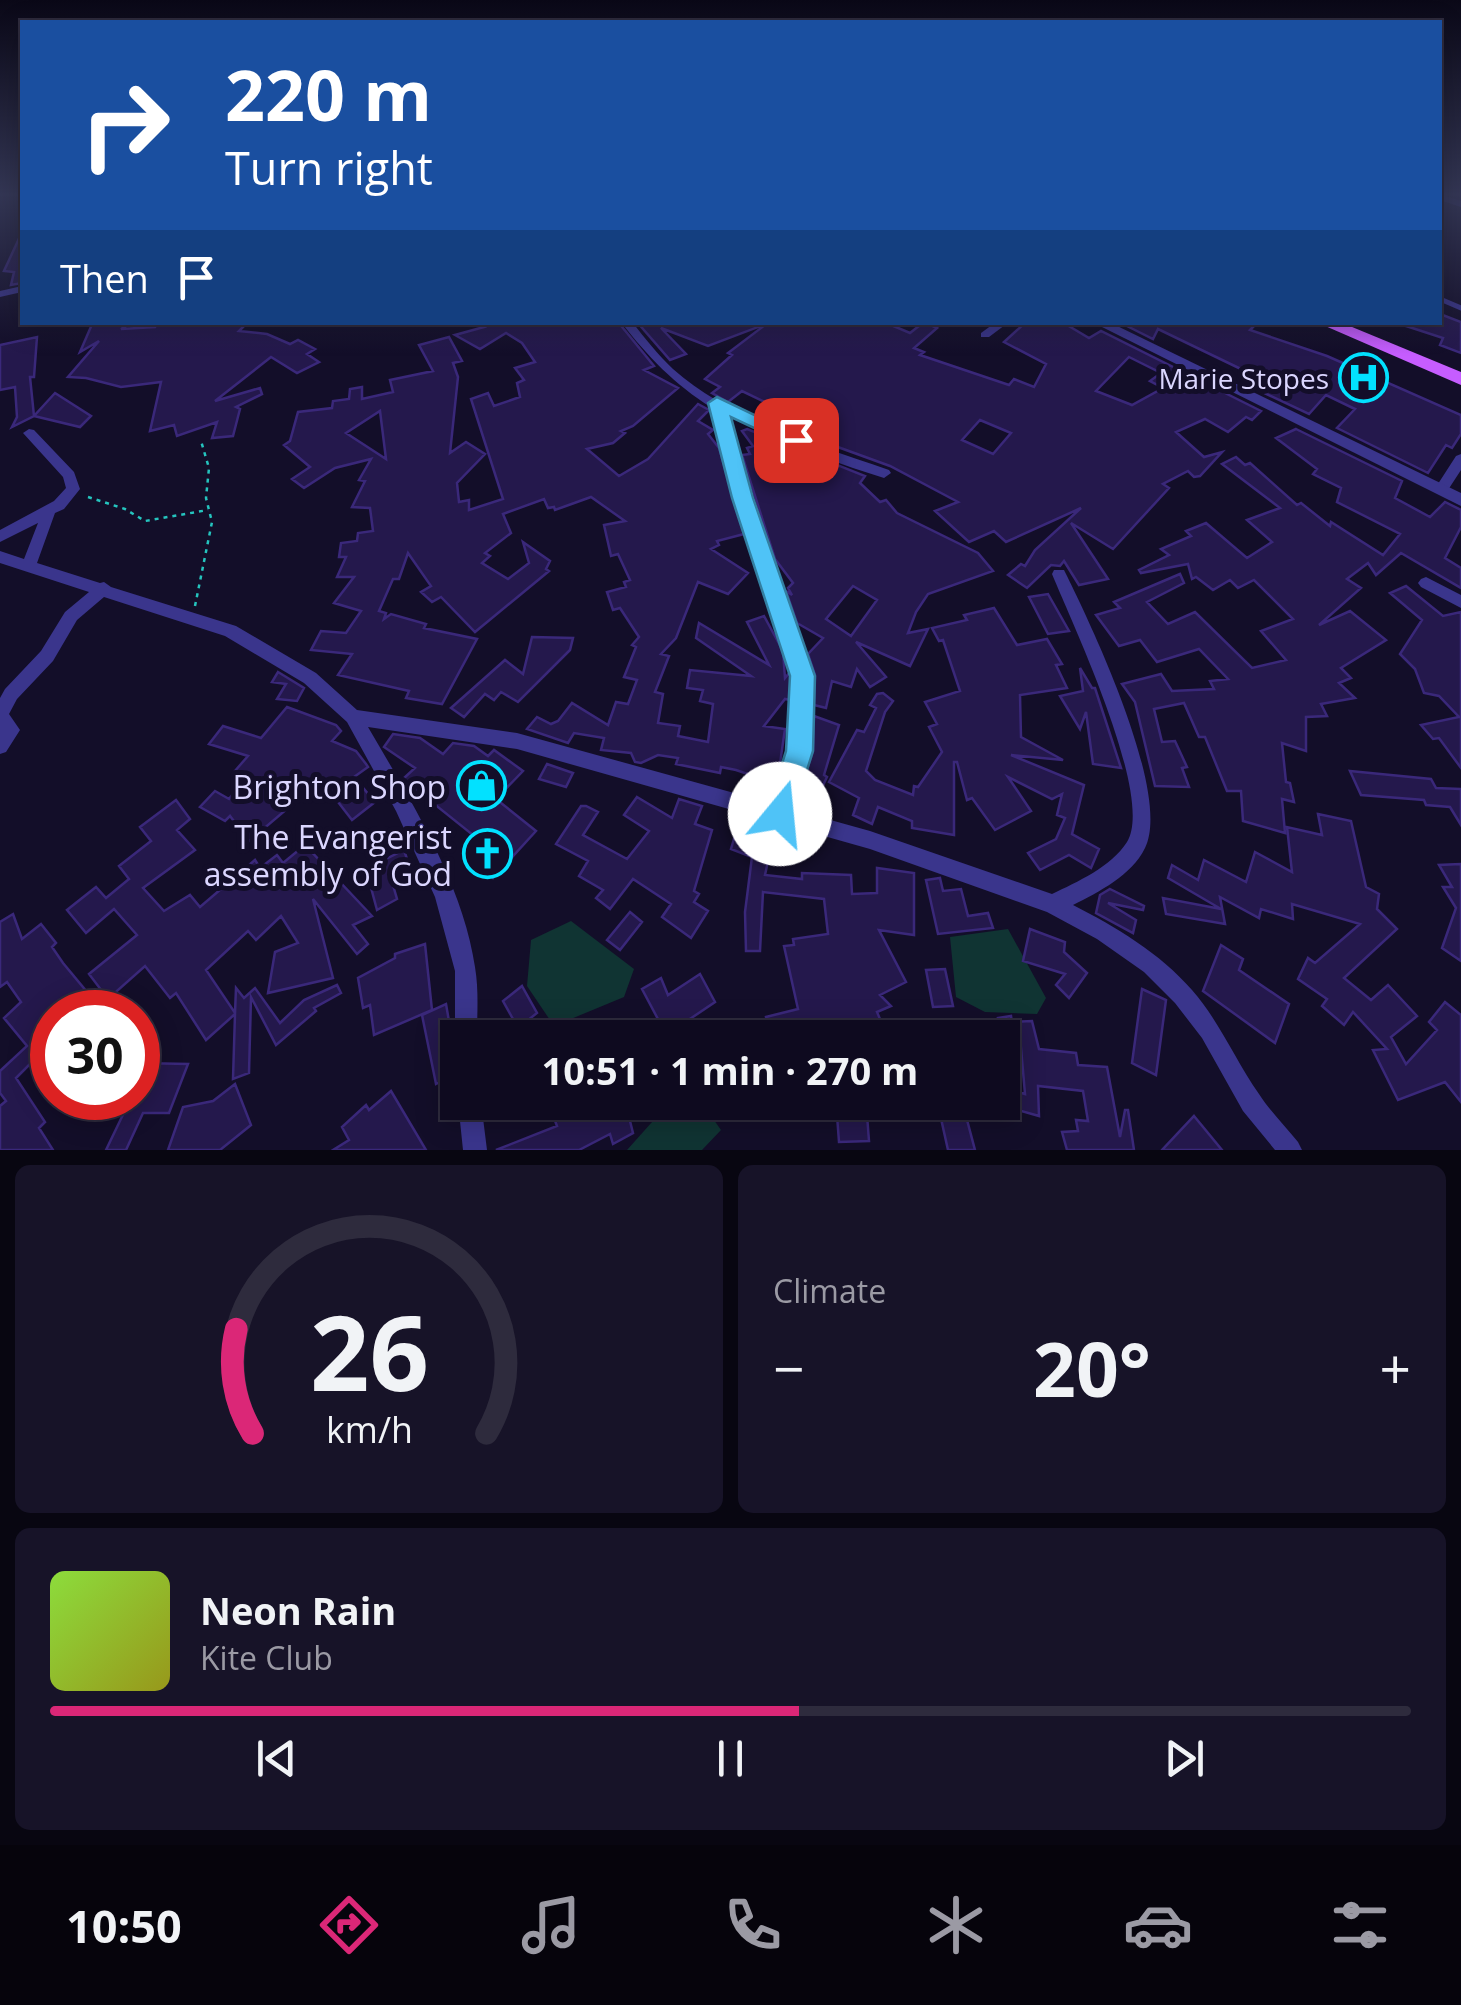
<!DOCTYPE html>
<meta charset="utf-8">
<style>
body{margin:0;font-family:"Open Sans",sans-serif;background:#171328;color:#f1f3f6;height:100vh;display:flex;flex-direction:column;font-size:38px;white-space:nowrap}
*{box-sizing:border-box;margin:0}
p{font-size:32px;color:#9b9aa4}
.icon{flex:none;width:55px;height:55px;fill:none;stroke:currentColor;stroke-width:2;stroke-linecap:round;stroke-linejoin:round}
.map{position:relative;height:1150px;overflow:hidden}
.details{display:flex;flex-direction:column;gap:15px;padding:15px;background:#080611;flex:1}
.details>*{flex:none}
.banner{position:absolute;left:20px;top:20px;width:1422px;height:305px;border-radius:0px;box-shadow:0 5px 25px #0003,0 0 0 2px #2e2b3d;background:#1a4fa0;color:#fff;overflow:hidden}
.speed{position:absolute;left:30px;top:990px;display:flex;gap:20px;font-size:50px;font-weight:700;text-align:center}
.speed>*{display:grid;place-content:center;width:130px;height:130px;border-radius:50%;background:#0e0a1f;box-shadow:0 5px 25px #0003,0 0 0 2px #2e2b3d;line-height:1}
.speed .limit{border:15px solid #d22;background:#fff;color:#111}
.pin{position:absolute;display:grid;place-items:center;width:85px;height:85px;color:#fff;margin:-42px;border-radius:20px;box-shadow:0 5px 15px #0006}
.me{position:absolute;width:110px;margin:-55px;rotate:17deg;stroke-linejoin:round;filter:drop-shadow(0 0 8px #0008)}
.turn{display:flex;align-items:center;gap:35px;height:210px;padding:0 40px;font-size:45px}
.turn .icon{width:130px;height:130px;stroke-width:2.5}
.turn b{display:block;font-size:70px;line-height:85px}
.then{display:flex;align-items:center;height:95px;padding:0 40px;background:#0003;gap:20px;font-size:38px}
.big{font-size:75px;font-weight:700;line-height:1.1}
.details .tile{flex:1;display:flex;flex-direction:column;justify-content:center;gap:15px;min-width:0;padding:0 35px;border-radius:15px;background:#171328}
.details .dial{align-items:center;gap:0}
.dial svg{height:260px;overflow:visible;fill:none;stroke:#2e2b3d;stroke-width:7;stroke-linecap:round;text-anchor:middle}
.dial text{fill:#f1f3f6;stroke:none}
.song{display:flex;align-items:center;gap:30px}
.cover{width:120px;height:120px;border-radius:15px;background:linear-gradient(135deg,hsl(90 70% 55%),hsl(60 70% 35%))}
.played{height:10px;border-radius:5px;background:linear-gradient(90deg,#db2777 55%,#2e2b3d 55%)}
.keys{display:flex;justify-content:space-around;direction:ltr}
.heat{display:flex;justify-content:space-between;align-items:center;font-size:55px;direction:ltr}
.details .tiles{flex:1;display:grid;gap:15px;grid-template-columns:1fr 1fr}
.tile:last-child{grid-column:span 2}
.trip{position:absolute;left:440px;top:1020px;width:580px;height:100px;border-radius:0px;background:#0e0a1f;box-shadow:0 5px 25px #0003,0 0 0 2px #2e2b3d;font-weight:700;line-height:100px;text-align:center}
.menu{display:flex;height:160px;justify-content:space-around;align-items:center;background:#06040c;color:#9b9aa4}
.menu .icon{width:70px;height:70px}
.menu .on{color:#db2777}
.menu b{font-size:45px;color:#f1f3f6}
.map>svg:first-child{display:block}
</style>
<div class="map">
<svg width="1461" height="1150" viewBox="0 0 1461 1150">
<rect width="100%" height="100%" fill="#130e29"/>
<!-- green -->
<path fill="#103433" d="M571,921L634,969L624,997L554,1026L527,986L531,940Z
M1008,929L1046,998L1037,1014L985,1012L956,997L950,937Z
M669,1103H702L721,1130L702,1150H627Z"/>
<!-- building -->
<path fill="#24184c" stroke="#3a287a" stroke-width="2.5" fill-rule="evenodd" d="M22,232V283L11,285L14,272L4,271Z
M1440,314L1461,322V353L1440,345L1443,338L1403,325L1440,322Z
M93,322H133L121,329L155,327L158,322H248L239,331L267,334L290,344L298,340L315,349L307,354L319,362L297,373L271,357L215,401L260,388L262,394L236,407L240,409L233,436L212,438L217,422L177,436L174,425L150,431L161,382L121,387L86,378L68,377L99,341L80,352Z
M476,322H618L654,366L644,370L678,388L633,426L621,431L625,433L613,443L587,449L619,476L648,459L698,404L709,410L698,421L713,430L708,434L719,448L744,534L717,541L719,545L711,549L748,573L728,594L698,582L676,638L661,654L669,656L655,692L663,694L658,723L680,726L678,736L708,742L713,704L700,701L703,690L687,688L690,670L751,676L696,638L699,623L769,665L747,622L764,616L783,651L785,678L790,672L791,676L790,700L785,699L764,726L785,729L777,784L736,770L721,767L720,773L676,764L678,758L658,755L641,763L635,762L631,753L601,750L604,738L574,733L568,743L527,729L537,717L551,724L558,721L572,703L608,725L616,702L628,704L637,680L624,677L636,647L632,645L639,637L620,608L613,610L607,592L626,587L624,582L630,580L618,554L611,556L604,525L625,521L591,497L555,510L554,507L548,508L544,499L503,514L511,533L485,553L490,556L482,563L508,579L529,563L523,542L550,561L546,569L549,571L475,632L441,597L432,602L421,592L431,586L408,553L399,579H393L379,611L386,613L384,619L391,614L426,624L424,628L477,639L442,704L406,698L409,691L338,675L352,654L311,650L321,631L346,633L361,611L334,603L354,577H337L346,557H339L341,543L357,541L358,533L373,531L370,508L352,507L365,481L359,480L371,459L335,468L304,488L292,479L310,467L284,445L290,441L298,412L332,408L333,401L349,399L350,389L362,387V399L393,392L390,380L433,371L419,345L449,337L462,361L453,363L458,377L450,453L466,442L485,454L457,483L459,502L469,500V510L503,499L471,399L488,393L494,406L520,397L517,383L524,380L515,368L535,362L522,343L506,333L480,349L455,335L484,327ZM380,411L386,459L346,433Z
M637,322H766V324L708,346L661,328L686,354L670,360Z
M769,322H884L910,333L924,322L937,328L914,348L924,352L920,355L1009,385L1014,379L1034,387L1046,364L1004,342L1026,322H1062L1089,338L1101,331L1261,411L1252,420L1246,417L1228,432L1205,419L1176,432L1204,457L1222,452L1200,476L1194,477L1188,471L1163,484L1169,488L1113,549L1071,523L1108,579L1079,585L1064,561L1060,566L1051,565L1027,588L1008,575L1021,564L1025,566L1035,550L1081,508L1006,542L994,531L969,542L935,511L958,502L890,466L769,422L792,415L742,391L728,402L712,393L720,387L705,379L732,355L728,353ZM1129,357L1161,373L1150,381L1163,388L1132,405L1096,391ZM980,420L1011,433L993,454L962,440Z
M1119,322H1258L1250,330L1327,356L1461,415V434L1452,448L1446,445L1428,473L1337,428L1355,409L1326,395L1309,414L1262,392L1272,384L1158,329L1153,339Z
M37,337L34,377H30L34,416L12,427L17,417L15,387L0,390V345Z
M55,393L91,416L80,427L34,416Z
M747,429L865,476L860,483L880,502L886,500L897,513L978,553L993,571L928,594L916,612L908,633L928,629L910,666L856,642L886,677L870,687L857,669L851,687L832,681L826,708L814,705L815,675L808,654L823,638L797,623L786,591L792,595L788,588L793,583L775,559L742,455L750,454L747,448L753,446L742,431ZM853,586L877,600L851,636L826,619Z
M1296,429L1402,481L1395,498L1430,517L1445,502L1461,510V527L1445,558L1461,568V588L1401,553L1376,575L1368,563L1347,579L1361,588L1319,625L1350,611L1386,640L1341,668L1351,678L1339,683L1355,698L1321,704L1327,716L1306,717V751L1282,743L1286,782L1290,783L1294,802L1282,799L1285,833L1243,821L1241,791H1227L1205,737H1199L1184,703L1154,709L1162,742L1175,741L1187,767L1182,768L1189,787L1155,786L1135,702L1122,684L1161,674L1172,691L1214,689L1210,681L1228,679L1199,649L1157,662L1140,640L1119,646L1096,615L1120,608L1114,602L1180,574L1184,583L1147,602L1168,624L1195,612L1252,668L1286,660L1261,631L1293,619L1254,580L1238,588L1230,580L1213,590L1196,577L1192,579L1188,564L1141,573L1139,570L1169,555L1161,549L1191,536L1186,531L1206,523L1247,558L1272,542L1247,520L1280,508L1222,464L1236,457L1245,465L1250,463L1297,505L1301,503L1330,526L1331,522L1383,555L1400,534L1337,502L1341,488L1313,474L1317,469L1276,438Z
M1406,586L1443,616L1461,612V768L1439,738L1433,739L1421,725L1459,717L1439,696L1424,693L1415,669L1400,654L1422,620L1390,593Z
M1048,594L1069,631L1048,634L1029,597Z
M994,608L1017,645L1047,639L1062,664L1056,665L1067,688L1020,695L1021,737L1063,760L1011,755L1084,785L1072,834L1099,849L1091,868L1069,855L1040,870L1028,853L1056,839L1065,818L1057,815L1062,794L1052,799L1008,777L1031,811L995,830L972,798L967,800L957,762H954V835L912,828V821L878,807L872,824L853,815L859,798L829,782L857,730L864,732L876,708L870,705L877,694L883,693L893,701L885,712L866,771L875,780L913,795L914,786L918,787L942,752L929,727L937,724L925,702L960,691L943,640L939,641L932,628L967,620L964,615Z
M532,637L573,638L570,650L518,702L501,692L494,700L485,694L464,717L451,708L505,660L523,674Z
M1080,668L1092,688H1095L1121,768L1093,764L1086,712L1080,729L1060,696L1083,691Z
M278,672L304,688L297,701L277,699L286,684L272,682Z
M287,707L336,725L341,731L332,741L356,751L366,764L368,767L354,777L375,802L352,820L321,780L249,841L230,816L225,821L200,807L215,791L229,799L247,776L234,772L248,756L209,744L223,726L261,738Z
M814,716L839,725L824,775L827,777L818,796L801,788L813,751Z
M393,734L420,738L443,754L453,743L474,746L488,756L494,750L523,771L496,799L536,831L493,878L465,852L478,839L403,779L415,768L384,747Z
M547,764L573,773L566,787L539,779Z
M1350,771L1431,779L1436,788L1461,789V825L1450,807L1426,805L1424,800L1361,795Z
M637,797L672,818L679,799L702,806L695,824L712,830L694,891L699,894L694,902L708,911L691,938L662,917L671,904L633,879L610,909L596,898L603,890L579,876L588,861L556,844L581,806H586L598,812L583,835L627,859L649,831L624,815Z
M176,800L190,819L177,830L195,850L143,888L164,911L190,895L200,907L255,860L260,868L277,855L283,863L305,845L372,916L353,925L368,944L357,954L313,899L333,978L268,993L275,952L298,943L281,916L256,940L248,931L206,970L235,1013L236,988L244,998L255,988L280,1023L304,1000L337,985L341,993L314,1008L316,1011L276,1045L251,997L249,1073L233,1079L235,1014L206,1040L176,993L170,998L145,966L108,999L89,974L137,935L114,909L86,933L67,910L96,887L106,898L129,879L119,866L151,841L140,827Z
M1318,814L1351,821L1366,887L1379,894L1377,909L1397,929L1344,978L1371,1000L1388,985L1417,1016L1391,1037L1406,1064L1437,1030L1429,1022L1445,1002L1461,1015V1102L1445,1082L1398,1100L1373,1050L1387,1049L1353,1012L1344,1025L1322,1006L1327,999L1298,979L1308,958L1315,963L1360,924L1292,904L1293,919L1261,909L1259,918L1220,897L1225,924L1166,914L1163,898L1221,909L1168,878L1172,865L1198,880L1204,860L1246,882L1255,852L1292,872L1287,827L1322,835Z
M739,822L774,834L765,875L802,879V873L851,875L852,894L877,893V868L914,873V935L879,930L906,982L880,995L891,1006L877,1012L888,1038H770L766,1017L798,1009L784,946L794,945L793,939L828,934L824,899L763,892L760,951H746L745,912L752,857L731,849Z
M404,850L409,865L390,875L397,899L377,910L366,869Z
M1461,864V961L1442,948L1456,908L1443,887H1452L1439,865Z
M940,878L943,891L961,889L968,916L988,913L993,928L938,934L926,880Z
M1110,889L1144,906L1143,910L1108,903L1136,920L1133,933L1096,913L1100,895Z
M630,912L642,922L620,950L607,940Z
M13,914L22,939L41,924L56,943L52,947L63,963L87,992L65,1012H52V1042L16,1078L45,1122L39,1128L53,1150H0V1106L6,1101L0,1093V1071L27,1046L4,1018L21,1002L7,982L0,987V922Z
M1030,929L1065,942L1064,952L1087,973L1069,998L1056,985L1065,974L1023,961Z
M425,944L432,1010L374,1035L370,1005L363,1008L358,978L395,958V954Z
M1221,945L1243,959L1239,970L1289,1004L1275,1043L1203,991Z
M945,969L953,1006L933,1007L926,970Z
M700,974L715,1002L684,1023L689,1032L682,1038H668L642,989L661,978L668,995Z
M522,986L537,1013L518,1028L503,1001Z
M1142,989L1166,1000L1156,1075L1132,1063Z
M446,1004L458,1073L436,1084L422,1015Z
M1011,1016L1012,1022L1032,1021L1039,1049L1076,1053L1078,1065L1107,1067L1120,1137L1125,1110H1128L1134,1150H1067L1062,1132L1078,1131L1076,1120L1088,1121L1083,1091L1038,1086L1039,1116L1014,1109V1091L1025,1094L1021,1048L1005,1050L998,1018Z
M138,1063L188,1064L169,1113H143L126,1150H106L131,1098H138Z
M235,1084L251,1125L220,1150H168L183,1107L213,1101Z
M391,1091L426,1150H333L349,1140L342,1127L366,1105L369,1110Z
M561,1102H662L630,1121L633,1133L613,1144L610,1134L579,1150H496L557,1126L551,1110Z
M836,1102H866L869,1141L839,1142Z
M973,1102L977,1115L966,1116L975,1150H948L938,1105Z
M1194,1116L1222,1150H1162Z"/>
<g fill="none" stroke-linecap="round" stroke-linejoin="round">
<!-- path -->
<path stroke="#25c4be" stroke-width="2.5" stroke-dasharray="4 5" stroke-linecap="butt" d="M88,497L125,509L145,521L208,510
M195,606L212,522L206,498L209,468L201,441"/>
<!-- service -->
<path stroke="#3a358c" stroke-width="5" d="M1440,299L1461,308"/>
<!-- minor -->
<path fill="#3a358c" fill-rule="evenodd" d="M1440,194L1461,201V207L1440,200Z
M22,286V292L0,297V291Z
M621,322H632C645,338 658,355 673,369C732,421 815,444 889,470L891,473L884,478C830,461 776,441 727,415L750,498L811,675L809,751L791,809L870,831L1052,894C1077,882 1111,867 1127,842C1155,797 1072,623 1052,574L1054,570H1064C1091,624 1172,794 1145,848C1132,875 1099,892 1073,905C1116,927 1160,953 1192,990C1220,1022 1235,1060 1259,1094C1270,1111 1285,1126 1298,1142L1302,1150H1275L1243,1111L1202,1038L1175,1003L1144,972L1097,939L1047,912L870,849L517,749L368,727C410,799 463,884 475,967C479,991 477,1014 477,1038H458V1044L455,1038V971L435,897L396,811L347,722L304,683L225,636L104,597L77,620L53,661L17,699L9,714L20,730L6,752L0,754V698L5,689L41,651L65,612L89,592L0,563V551L24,559L38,523L0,542V530L54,501L66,488L63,477L23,433L29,429L34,430L74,472L80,489L64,509L55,513L37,563L100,583L104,582L111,587L236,626L316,673L357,710L517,733L774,804L791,751L795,675L736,498L712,408C674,384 648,357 621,322Z
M996,322H1009L989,337H981V333Z
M1461,454V470L1446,493H1436L1434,490L1436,487L1456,456Z
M1426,577L1461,595V608L1421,587L1418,583L1421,579Z
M458,1102H481L487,1150H463Z"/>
<!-- tertiary -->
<path fill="#3a358c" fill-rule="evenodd" d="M1092,322H1109L1461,493V506Z"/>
<!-- primary -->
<path fill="#c65dff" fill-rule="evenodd" d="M1316,322H1340L1461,372V385Z"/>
</g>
<!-- sky -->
<linearGradient id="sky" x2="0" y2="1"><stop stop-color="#0a0817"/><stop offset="0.55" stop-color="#333654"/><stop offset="1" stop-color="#333654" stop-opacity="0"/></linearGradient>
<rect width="1461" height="354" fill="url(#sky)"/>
<!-- route -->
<path fill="#4fc3f7" stroke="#337fa1" stroke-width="2.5" d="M717,397L806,440L796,447L790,445L731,417L753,498L815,676L813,751L790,824L780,828L770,824L766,814L786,751L790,676L732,498L708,403Z"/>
<!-- icons -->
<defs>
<symbol id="hospital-ring" viewBox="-11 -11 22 22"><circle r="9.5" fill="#130e29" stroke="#02e1ff" stroke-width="1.5"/><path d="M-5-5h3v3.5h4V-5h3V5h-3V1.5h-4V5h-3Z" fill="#02e1ff"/></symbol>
<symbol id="shop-ring" viewBox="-11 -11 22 22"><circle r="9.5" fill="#130e29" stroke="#02e1ff" stroke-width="1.5"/><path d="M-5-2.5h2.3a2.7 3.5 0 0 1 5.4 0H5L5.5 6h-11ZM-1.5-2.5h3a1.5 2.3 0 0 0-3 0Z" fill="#02e1ff"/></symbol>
<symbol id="church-ring" viewBox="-11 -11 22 22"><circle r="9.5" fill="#130e29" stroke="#02e1ff" stroke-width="1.5"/><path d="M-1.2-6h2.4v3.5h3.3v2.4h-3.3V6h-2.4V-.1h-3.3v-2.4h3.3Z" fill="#02e1ff"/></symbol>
</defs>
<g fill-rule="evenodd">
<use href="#hospital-ring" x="1336" y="350" width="55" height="55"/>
<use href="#shop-ring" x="454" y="758" width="55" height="55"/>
<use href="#church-ring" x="460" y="826" width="55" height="55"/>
</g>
<g text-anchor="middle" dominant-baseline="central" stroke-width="10" stroke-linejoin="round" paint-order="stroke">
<!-- poi labels -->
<g font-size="28" fill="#dbd6ff" stroke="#130e29" text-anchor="end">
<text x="1329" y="378">Marie Stopes</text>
</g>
<!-- near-poi labels -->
<g font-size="32" fill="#dbd6ff" stroke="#130e29" text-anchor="end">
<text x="446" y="786">Brighton Shop</text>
<text x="452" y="836">The Evangerist<tspan x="452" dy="37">assembly of God</tspan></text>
</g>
</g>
</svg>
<div class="speed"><div class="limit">30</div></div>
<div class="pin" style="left:796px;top:440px;background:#d93025"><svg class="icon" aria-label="arrive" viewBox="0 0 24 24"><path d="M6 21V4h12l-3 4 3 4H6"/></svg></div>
<svg class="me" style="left:780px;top:814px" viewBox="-20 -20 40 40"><circle r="19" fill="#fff"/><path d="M0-13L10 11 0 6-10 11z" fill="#4fc3f7"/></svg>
<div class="trip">10:51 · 1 min · 270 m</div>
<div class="banner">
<div class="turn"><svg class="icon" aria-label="right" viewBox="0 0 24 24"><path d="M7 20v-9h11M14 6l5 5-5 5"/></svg><div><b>220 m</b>Turn right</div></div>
<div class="then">Then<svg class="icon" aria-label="arrive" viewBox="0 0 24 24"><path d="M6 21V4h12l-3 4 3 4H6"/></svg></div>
</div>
</div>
<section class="details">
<div class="tiles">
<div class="tile dial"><svg viewBox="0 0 100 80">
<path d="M14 69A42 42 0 1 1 86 69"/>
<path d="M14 69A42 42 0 0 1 9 37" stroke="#db2777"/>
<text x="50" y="56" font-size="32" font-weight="700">26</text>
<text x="50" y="72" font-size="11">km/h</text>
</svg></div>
<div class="tile"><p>Climate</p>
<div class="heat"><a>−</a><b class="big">20°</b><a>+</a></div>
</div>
<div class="tile">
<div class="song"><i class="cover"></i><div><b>Neon Rain</b><p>Kite Club</p></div></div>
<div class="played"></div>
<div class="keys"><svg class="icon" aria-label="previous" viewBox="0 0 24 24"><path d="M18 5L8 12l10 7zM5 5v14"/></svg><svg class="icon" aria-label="pause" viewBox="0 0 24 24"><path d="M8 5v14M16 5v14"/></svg><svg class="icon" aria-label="next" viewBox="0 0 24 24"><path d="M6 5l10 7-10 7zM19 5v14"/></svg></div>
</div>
</div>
</section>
<nav class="menu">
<b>10:50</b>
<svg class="icon on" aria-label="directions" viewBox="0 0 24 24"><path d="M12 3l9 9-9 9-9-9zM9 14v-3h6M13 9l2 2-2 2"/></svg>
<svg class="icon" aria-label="music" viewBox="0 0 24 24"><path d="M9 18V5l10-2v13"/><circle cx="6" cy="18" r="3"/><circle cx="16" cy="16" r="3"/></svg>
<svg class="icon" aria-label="phone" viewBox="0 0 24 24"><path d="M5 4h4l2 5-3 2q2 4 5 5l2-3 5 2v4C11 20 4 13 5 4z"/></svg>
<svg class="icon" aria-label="climate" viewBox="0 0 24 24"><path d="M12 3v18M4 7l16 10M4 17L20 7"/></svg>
<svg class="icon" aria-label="car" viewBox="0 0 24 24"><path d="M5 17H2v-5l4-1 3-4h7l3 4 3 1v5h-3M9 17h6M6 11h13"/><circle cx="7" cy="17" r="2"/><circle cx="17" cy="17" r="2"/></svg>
<svg class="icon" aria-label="filters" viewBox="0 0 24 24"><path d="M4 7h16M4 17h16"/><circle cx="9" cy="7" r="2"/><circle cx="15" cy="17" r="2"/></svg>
</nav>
